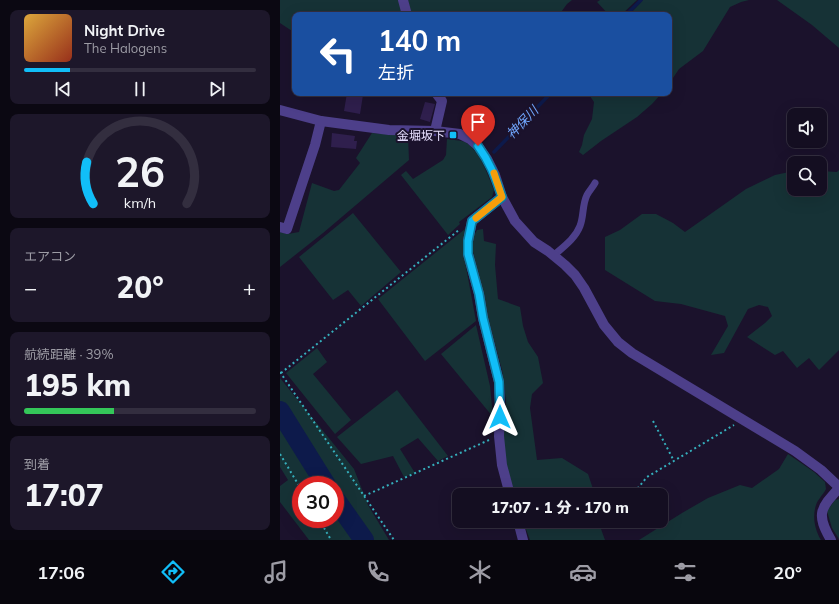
<!DOCTYPE html>
<html lang="ja">
<meta charset="utf-8">
<style>
body{margin:0;font-family:Mulish,"Noto Sans JP",sans-serif;background:#1d172a;color:#f1f3f6;height:100vh;display:flex;flex-direction:column;font-size:15px;white-space:nowrap}
*{box-sizing:border-box;margin:0}
p{font-size:13px;color:#9d9ca5}
.icon{flex:none;width:22px;height:22px;fill:none;stroke:currentColor;stroke-width:2;stroke-linecap:round;stroke-linejoin:round}
.map{position:relative;flex:1;overflow:hidden}
.sheet{display:flex;flex-direction:column;gap:10px;padding:10px;background:#0b0812;width:280px}
.sheet>*{flex:none}
.top-card{position:absolute;left:12px;top:12px;width:380px;height:84px;border-radius:8px;box-shadow:0 4px 16px #0002,0 0 0 1px #332e3f;background:#1a4fa0;color:#fff;overflow:hidden}
.controls{position:absolute;left:507px;top:108px;display:grid;gap:8px}
.controls a{display:grid;place-items:center;width:40px;height:40px;border-radius:8px;background:#140e21;box-shadow:0 4px 16px #0002,0 0 0 1px #332e3f;font-size:20px}
.speed{position:absolute;left:12px;top:476px;display:flex;gap:8px;font-size:20px;font-weight:700;text-align:center}
.speed>*{display:grid;place-content:center;width:52px;height:52px;border-radius:50%;background:#140e21;box-shadow:0 4px 16px #0002,0 0 0 1px #332e3f;line-height:1}
.speed .limit{border:6px solid #d22;background:#fff;color:#111}
.pin{position:absolute;display:grid;place-items:center;width:34px;height:34px;color:#fff;margin:-41px -17px;border-radius:50% 50% 50% 0;rotate:-45deg;box-shadow:0 0 4px #0007}
.pin .icon{rotate:45deg}
.me{position:absolute;width:44px;margin:-22px;rotate:0deg;stroke-linejoin:round;filter:drop-shadow(0 0 3px #0008)}
.turn{display:flex;align-items:center;gap:14px;height:84px;padding:0 20px;font-size:18px}
.turn .icon{width:52px;height:52px;stroke-width:2.5}
.turn b{display:block;font-size:28px;line-height:34px}
.big{font-size:30px;font-weight:800;line-height:1.1}
.sheet .widget{flex:1;display:flex;flex-direction:column;justify-content:center;gap:6px;min-width:0;padding:0 14px;border-radius:8px;background:#1d172a}
.sheet .dial{align-items:center;gap:0}
.dial svg{height:104px;overflow:visible;fill:none;stroke:#332e3f;stroke-width:7;stroke-linecap:round;text-anchor:middle}
.dial text{fill:#f1f3f6;stroke:none}
.song{display:flex;align-items:center;gap:12px}
.cover{width:48px;height:48px;border-radius:6px;background:linear-gradient(135deg,hsl(40 70% 55%),hsl(10 70% 35%))}
.played{height:4px;border-radius:2px;background:linear-gradient(90deg,#11bef8 20%,#332e3f 20%)}
.keys{display:flex;justify-content:space-around;direction:ltr}
.heat{display:flex;justify-content:space-between;align-items:center;font-size:22px;direction:ltr}
.charge{height:6px;border-radius:3px;background:linear-gradient(90deg,#34c759 39%,#332e3f 0)}
.trip{position:absolute;left:172px;top:488px;width:216px;height:40px;border-radius:8px;background:#140e21;box-shadow:0 4px 16px #0002,0 0 0 1px #332e3f;font-weight:800;line-height:40px;text-align:center}
.tabs{display:flex;height:64px;justify-content:space-around;align-items:center;background:#08060d;color:#9d9ca5}
.tabs .icon{width:28px;height:28px}
.tabs .on{color:#11bef8}
.tabs b{font-size:18px;color:#f1f3f6}
main{display:flex;flex:1;min-height:0}
.map>svg:first-child{display:block}
</style>
<main>
<section class="sheet">
<div class="widget">
<div class="song"><i class="cover"></i><div><b>Night Drive</b><p>The Halogens</p></div></div>
<div class="played"></div>
<div class="keys"><svg class="icon" aria-label="previous" viewBox="0 0 24 24"><path d="M18 5L8 12l10 7zM5 5v14"/></svg><svg class="icon" aria-label="pause" viewBox="0 0 24 24"><path d="M8 5v14M16 5v14"/></svg><svg class="icon" aria-label="next" viewBox="0 0 24 24"><path d="M6 5l10 7-10 7zM19 5v14"/></svg></div>
</div>
<div class="widget dial"><svg viewBox="0 0 100 80">
<path d="M14 69A42 42 0 1 1 86 69"/>
<path d="M14 69A42 42 0 0 1 9 37" stroke="#11bef8"/>
<text x="50" y="56" font-size="32" font-weight="700">26</text>
<text x="50" y="72" font-size="11">km/h</text>
</svg></div>
<div class="widget"><p>エアコン</p>
<div class="heat"><a>−</a><b class="big">20°</b><a>+</a></div>
</div>
<div class="widget"><p>航続距離 · 39%</p><b class="big">195 km</b><div class="charge"></div></div>
<div class="widget"><p>到着</p><b class="big">17:07</b></div>
</section>
<div class="map">
<svg width="559" height="540" viewBox="0 0 559 540">
<rect width="100%" height="100%" fill="#1b122c"/>
<!-- green -->
<path fill="#163236" fill-rule="evenodd" d="M0,0H120L125,15H15V33L0,23Z
M128,0H292L287,4L279,15H131Z
M320,0H357L341,15H329L317,2Z
M363,0H469L461,2L450,7L423,51L399,69L389,84V15H349Z
M497,0H559V48L532,25Z
M308,93H382L372,104L357,117L321,141L303,155L299,152L302,145L304,135L312,119L314,102Z
M92,133L128,136L129,160L43,233L0,267V232L8,234L19,232L32,183L54,191L59,190L80,163L76,158Z
M167,139C173,140 180,140 185,142C200,150 208,176 214,190L212,197L179,222L180,224L168,235L121,175L126,171L133,179L163,160L166,155Z
M559,170V350L539,370L529,358L517,368L503,351L495,355L467,337L485,323L492,316L488,307L479,305L468,309L444,353L431,355L448,326L445,316L401,304L375,301L325,270V237L340,230L362,214H376L393,223L405,232L466,189L495,175L514,171V189H540V171L557,172Z
M73,213L121,272L81,306L68,290L53,300L19,257Z
M185,229L184,256L196,321L145,361L98,299Z
M203,229L204,241L216,244L215,265L218,299L240,307L243,326L248,342L258,357L263,383L252,394L250,408L257,460L282,458L308,474L315,495H235L226,466L223,438L226,401L222,370L207,315L193,252V237L197,230Z
M196,325L210,386L213,417L161,354Z
M37,348L47,362L33,374L71,420L55,434L6,373Z
M0,378L74,469L88,505L109,540H29L0,502V486L8,480L0,467ZM21,485H55V519H21Z
M117,390L168,456L158,461L138,438L120,449L135,473L124,477L113,456L81,464L57,437Z
M508,454L534,472L545,482L546,489C543,495 538,499 536,505C532,517 535,530 541,540H359L402,513L428,498L460,485L472,488L499,469Z
M559,499V539L552,528L547,511L555,500Z
M243,521H320L321,529L325,540H250Z"/>
<g fill="none" stroke-linecap="round" stroke-linejoin="round">
<!-- stream -->
<path stroke="#0d1a4b" stroke-width="3.5" d="M346,15L361,0
M214,152L271,93"/>
<!-- river -->
<path stroke="#0d1a4b" stroke-width="20" d="M0,411L46,485
M55,499L84,540"/>
</g>
<!-- building -->
<path fill="#2f1f4d" d="M67,93L83,95L80,114L64,111Z
M145,102L155,104L150,122L140,119Z
M52,133L75,136L74,141H77L76,149L51,147Z"/>
<g fill="none" stroke-linecap="round" stroke-linejoin="round">
<!-- path -->
<path stroke="#35afbc" stroke-width="2" stroke-dasharray="2 3" stroke-linecap="butt" d="M0,372L114,540
M1,373L179,230
M373,421L394,461
M0,454L21,489
M344,495L358,488L367,477L454,425
M84,496L209,440
M39,519L51,540"/>
<!-- service -->
<path stroke="#4d3f8a" stroke-width="7" d="M273,256C283,247 295,239 300,226C304,216 302,205 307,195C309,191 313,187 315,183"/>
<!-- minor -->
<path stroke="#4d3f8a" stroke-width="10" d="M123,0L127,15
M155,131L162,101L156,93
M222,197L192,221L188,241V254L199,294L203,318L219,382L220,407L219,436L222,465L230,495
M0,227L7,229L35,145L41,121
M238,521L243,540
M551,540C536,514 540,509 559,488"/>
<!-- tertiary -->
<path stroke="#4d3f8a" stroke-width="10" d="M0,110L41,121L109,130L155,131L180,134L190,139L198,146L207,159L215,175L222,197L235,221L254,242L268,251L285,265L295,275L304,288L324,325L338,342L352,353L515,451L541,470L559,487"/>
</g>
<g fill="none" stroke-linecap="round" stroke-linejoin="round">
<defs>
<path id="route" d="M198,146C211,164 215,177 222,197L192,221L188,241V254L199,294L203,318L219,382L220,417"/>
</defs>
<!-- route casing -->
<use href="#route" stroke="#0b7ca1" stroke-width="10"/>
<!-- route -->
<use href="#route" stroke="#11bef8" stroke-width="7"/>
<!-- slow -->
<path stroke="#f59e0b" stroke-width="7" d="M196,218L222,197L214,173"/>
</g>
<!-- markers -->
<rect fill="#11bef8" stroke="#1b122c" stroke-width="1.5" x="169" y="131" width="8" height="8" rx="2"/>
<g text-anchor="middle" dominant-baseline="central" stroke-width="4" stroke-linejoin="round" paint-order="stroke">
<!-- poi labels -->
<g font-size="12" fill="#e7dffe" stroke="#1b122c" text-anchor="end">
<text x="165" y="135">金堀坂下</text>
</g>
<!-- water labels -->
<g font-size="13" font-style="italic" fill="#70a5fb" stroke="#1b122c">
<text transform="translate(242 122) rotate(-46)">神保川</text>
</g>
</g>
</svg>
<div class="controls">
<a><svg class="icon" aria-label="sound" viewBox="0 0 24 24"><path d="M4 9h4l5-4v14l-5-4H4zM17 9q2 3 0 6"/></svg></a>
<a><svg class="icon" aria-label="search" viewBox="0 0 24 24"><circle cx="10" cy="10" r="6"/><path d="M15 15l6 6"/></svg></a>
</div>
<div class="speed"><div class="limit">30</div></div>
<div class="pin" style="left:198px;top:146px;background:#d93025"><svg class="icon" aria-label="arrive" viewBox="0 0 24 24"><path d="M6 21V4h12l-3 4 3 4H6"/></svg></div>
<svg class="me" style="left:220px;top:417px" viewBox="-20 -20 40 40"><path d="M0-17L14 15 0 8-14 15z" fill="#11bef8" stroke="#fff" stroke-width="4"/></svg>
<div class="trip">17:07 · 1 分 · 170 m</div>
<div class="top-card">
<div class="turn"><svg class="icon" aria-label="left" viewBox="0 0 24 24"><path d="M17 20v-9H6M10 6l-5 5 5 5"/></svg><div><b>140 m</b>左折</div></div>
</div>
</div>
</main>
<nav class="tabs">
<b>17:06</b>
<svg class="icon on" aria-label="directions" viewBox="0 0 24 24"><path d="M12 3l9 9-9 9-9-9zM9 14v-3h6M13 9l2 2-2 2"/></svg>
<svg class="icon" aria-label="music" viewBox="0 0 24 24"><path d="M9 18V5l10-2v13"/><circle cx="6" cy="18" r="3"/><circle cx="16" cy="16" r="3"/></svg>
<svg class="icon" aria-label="phone" viewBox="0 0 24 24"><path d="M5 4h4l2 5-3 2q2 4 5 5l2-3 5 2v4C11 20 4 13 5 4z"/></svg>
<svg class="icon" aria-label="climate" viewBox="0 0 24 24"><path d="M12 3v18M4 7l16 10M4 17L20 7"/></svg>
<svg class="icon" aria-label="car" viewBox="0 0 24 24"><path d="M5 17H2v-5l4-1 3-4h7l3 4 3 1v5h-3M9 17h6M6 11h13"/><circle cx="7" cy="17" r="2"/><circle cx="17" cy="17" r="2"/></svg>
<svg class="icon" aria-label="filters" viewBox="0 0 24 24"><path d="M4 7h16M4 17h16"/><circle cx="9" cy="7" r="2"/><circle cx="15" cy="17" r="2"/></svg>
<b>20°</b>
</nav>
